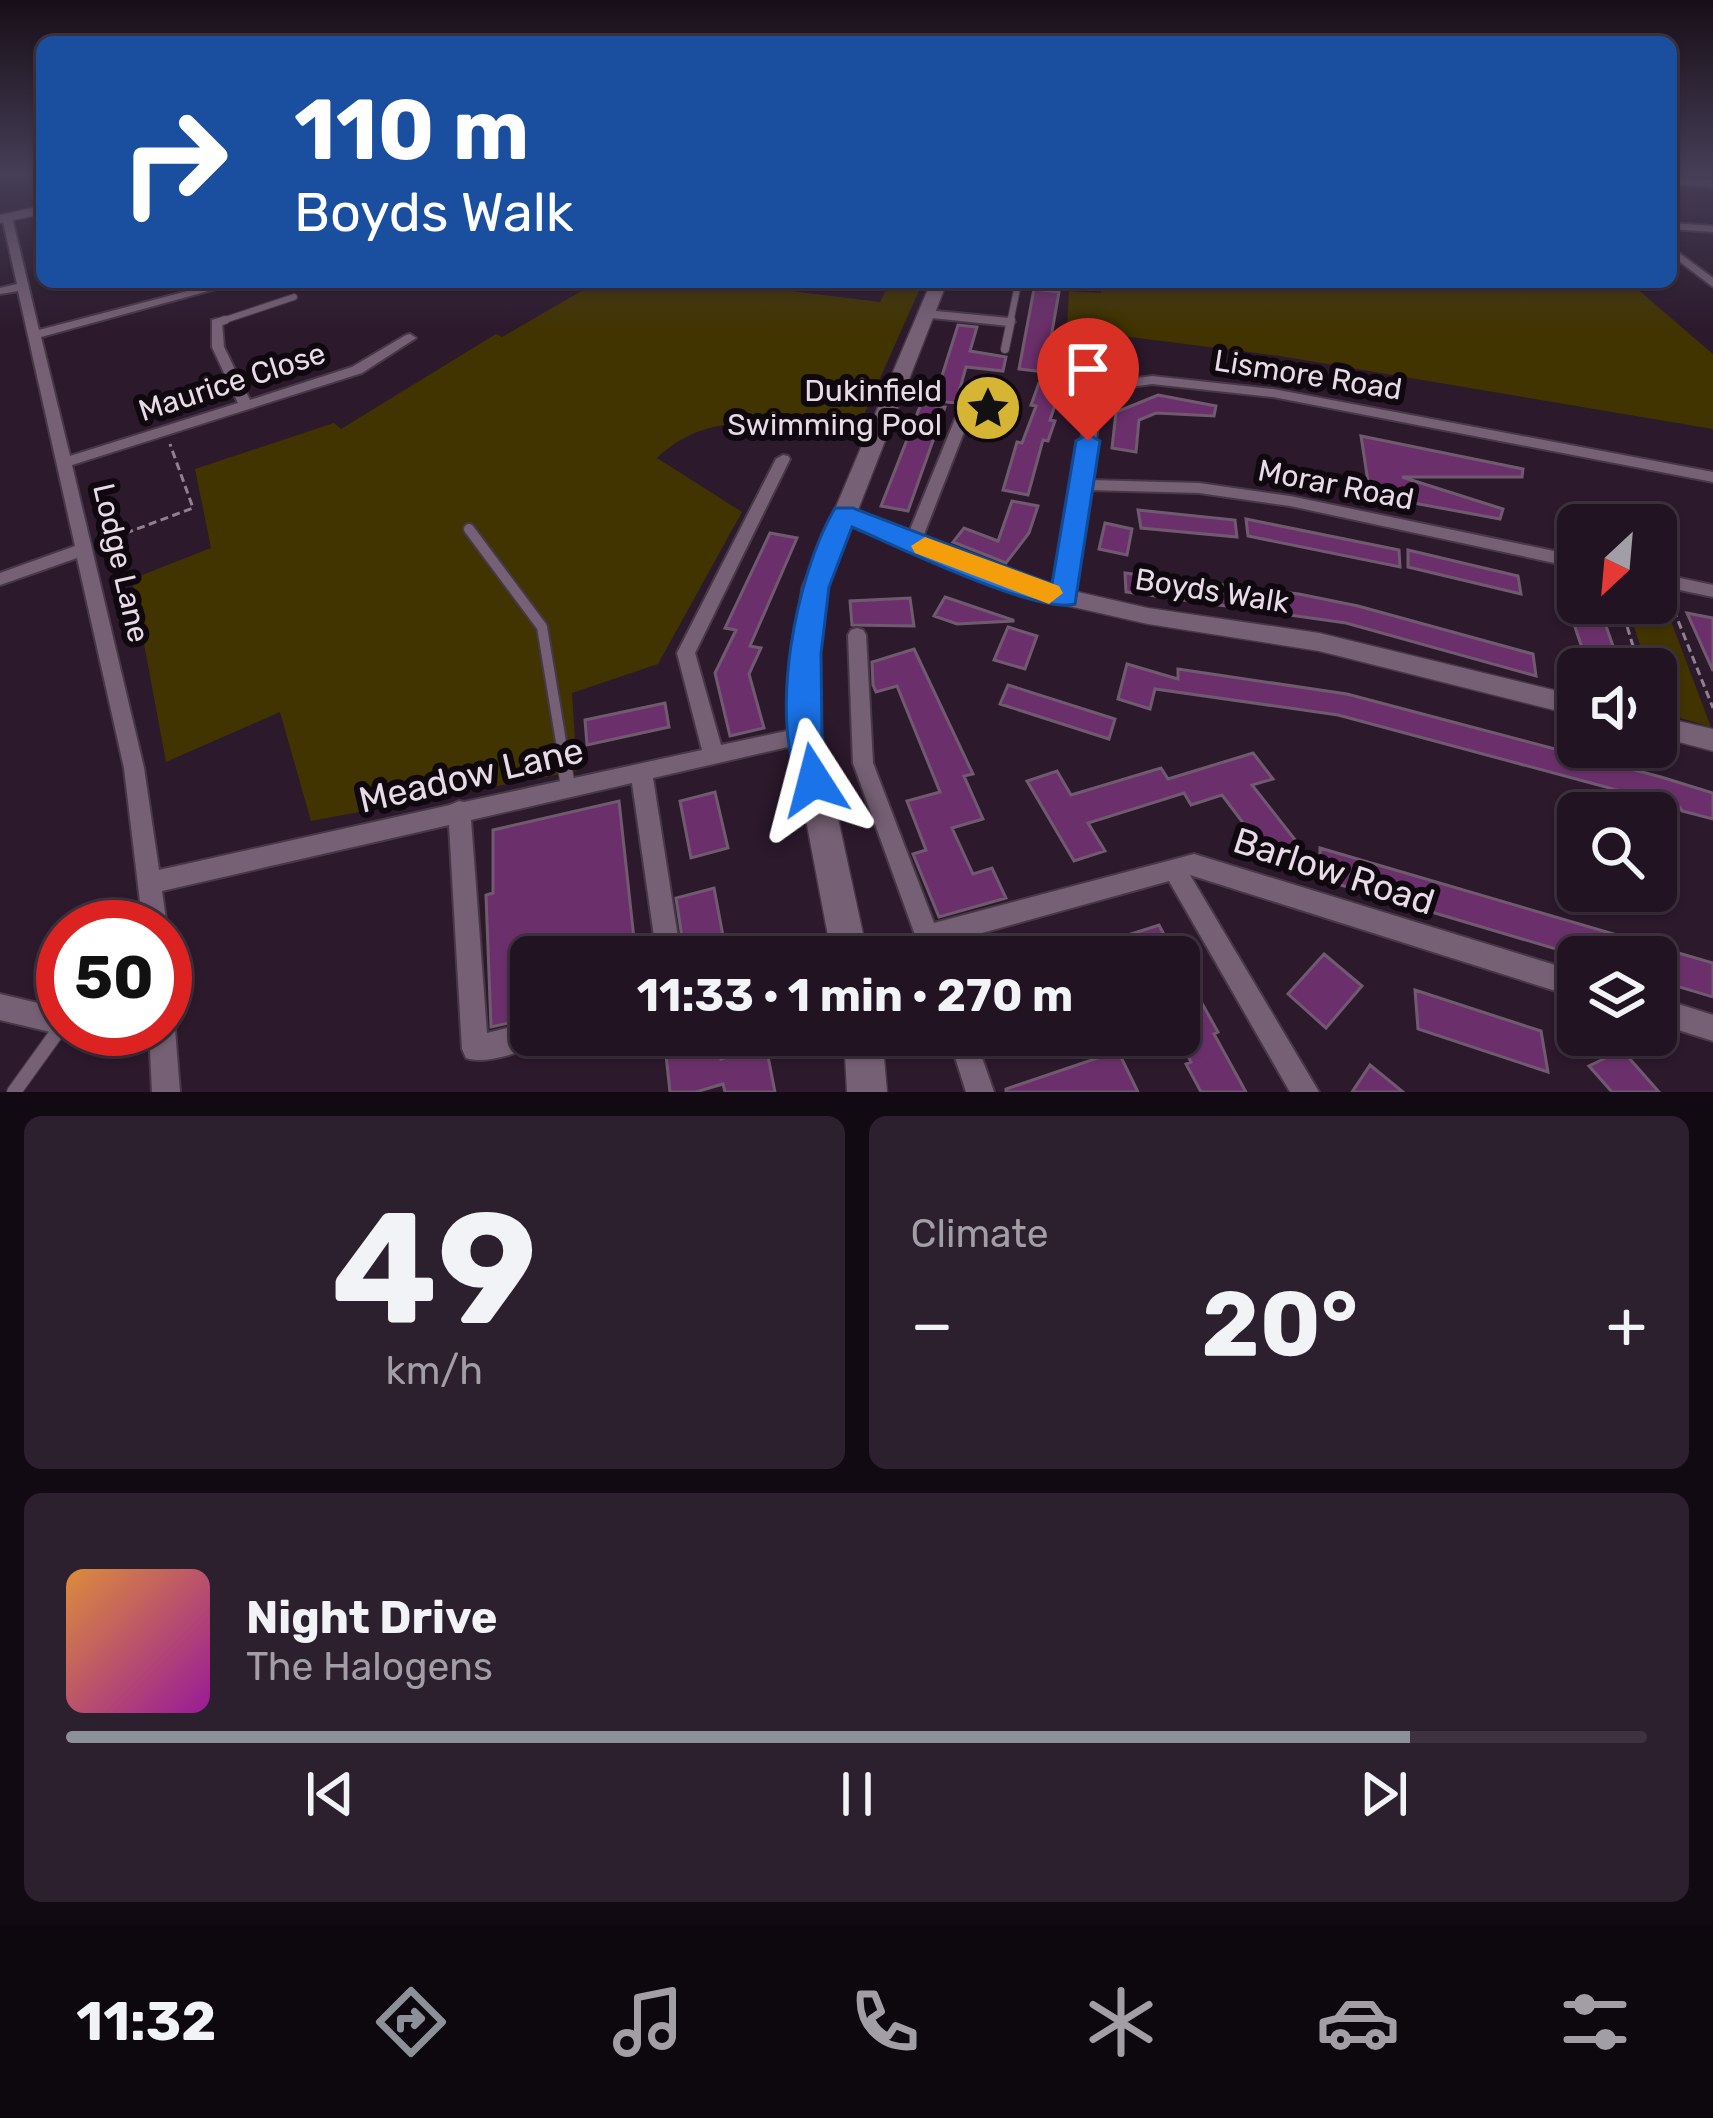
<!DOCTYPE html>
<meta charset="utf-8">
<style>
body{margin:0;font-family:Rubik,sans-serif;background:#2d202e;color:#f1f3f6;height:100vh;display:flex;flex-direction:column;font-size:45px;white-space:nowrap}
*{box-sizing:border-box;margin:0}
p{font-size:39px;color:#a29ea5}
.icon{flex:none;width:66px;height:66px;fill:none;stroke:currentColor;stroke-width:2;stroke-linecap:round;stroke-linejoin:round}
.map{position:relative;height:1092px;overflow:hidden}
.panel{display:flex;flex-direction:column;gap:24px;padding:24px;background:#120a12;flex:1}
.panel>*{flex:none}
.guide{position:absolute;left:36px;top:36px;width:1641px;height:252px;border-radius:18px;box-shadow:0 3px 9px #0004,0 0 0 3px #3e323f;background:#1a4fa0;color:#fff;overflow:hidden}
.needle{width:78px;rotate:206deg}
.buttons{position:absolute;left:1557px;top:504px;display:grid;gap:24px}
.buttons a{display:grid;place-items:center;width:120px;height:120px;border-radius:18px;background:#211321;box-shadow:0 3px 9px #0004,0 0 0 3px #3e323f;font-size:60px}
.speed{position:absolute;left:36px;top:900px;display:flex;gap:24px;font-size:60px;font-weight:700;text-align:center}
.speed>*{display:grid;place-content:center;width:156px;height:156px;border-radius:50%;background:#211321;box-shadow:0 3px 9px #0004,0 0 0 3px #3e323f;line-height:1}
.speed .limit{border:18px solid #d22;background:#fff;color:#111}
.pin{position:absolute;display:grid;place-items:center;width:102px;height:102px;color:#fff;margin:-123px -51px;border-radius:50% 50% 50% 0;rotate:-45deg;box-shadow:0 0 12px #0007}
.pin .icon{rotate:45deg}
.me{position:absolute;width:132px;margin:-66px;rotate:351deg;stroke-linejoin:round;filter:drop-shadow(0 0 9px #0008)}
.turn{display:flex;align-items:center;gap:42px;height:252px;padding:0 60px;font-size:54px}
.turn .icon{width:156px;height:156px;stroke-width:2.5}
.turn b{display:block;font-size:84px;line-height:102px}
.big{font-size:90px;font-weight:700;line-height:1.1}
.panel .card{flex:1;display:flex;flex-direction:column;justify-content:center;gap:18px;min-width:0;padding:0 42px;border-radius:18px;background:#2d202e}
.panel .dial{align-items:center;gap:0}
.dial b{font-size:156px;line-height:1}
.song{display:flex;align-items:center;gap:36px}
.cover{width:144px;height:144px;border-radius:18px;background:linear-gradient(135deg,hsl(30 70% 55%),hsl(300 70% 35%))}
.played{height:12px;border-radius:6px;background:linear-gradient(90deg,#8c9099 85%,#3e323f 85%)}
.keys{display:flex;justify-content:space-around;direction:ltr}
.heat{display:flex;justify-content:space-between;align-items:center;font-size:66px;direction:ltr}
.panel .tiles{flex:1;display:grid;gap:24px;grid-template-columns:1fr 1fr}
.card:last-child{grid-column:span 2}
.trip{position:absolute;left:510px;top:936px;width:690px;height:120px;border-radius:18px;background:#211321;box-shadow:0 3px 9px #0004,0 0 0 3px #3e323f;font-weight:700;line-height:120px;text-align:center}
.menu{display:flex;height:192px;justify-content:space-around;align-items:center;background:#0d080d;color:#a29ea5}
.menu .icon{width:84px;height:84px}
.menu .on{color:#8c9099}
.menu b{font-size:54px;color:#f1f3f6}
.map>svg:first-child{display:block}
</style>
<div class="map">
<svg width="1713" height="1092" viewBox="0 0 1713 1092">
<rect width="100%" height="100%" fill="#2c192c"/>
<!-- green -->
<path fill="#413400" d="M597,282H787L783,290L880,302L890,282L921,286L854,437C784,426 714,404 657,458L742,512L658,664L572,693L577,771L311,821L280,712L166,762L132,579L211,548L195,469L334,423L341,429L496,334L502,337Z
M1101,282H1629L1713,354V429L1280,356L1067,329L1069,291L1101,293Z
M1656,587H1658L1711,727L1663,713L1656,692V669H1648L1626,603H1656Z"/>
<!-- building -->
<path fill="#6b306b" stroke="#705a6f" stroke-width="3" d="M1034,289L1059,292L1045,372L1019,369Z
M958,325L977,327L970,351L1006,357L1003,371L966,367L956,403L934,401Z
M1113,360L1060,390L1050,420L1055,421L1048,441L1043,440L1028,495L1003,490L1017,442L1022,443L1036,406L1031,405L1039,383L1074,364Z
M1158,395L1216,406L1214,416L1156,413L1139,420L1136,452L1112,448L1116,412Z
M921,404L945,407L908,511L881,506Z
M1361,436L1523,469L1522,477H1402L1503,509L1500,519L1370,495Z
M1012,501L1038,506L1029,533L1006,563L953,542L964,528L998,541Z
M1138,510L1235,520L1237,537L1141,528Z
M1246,519L1399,550L1400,567L1248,536Z
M1105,523L1132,529L1127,555L1099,549Z
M770,533L797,538L750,646L761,648L749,674L764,728L730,736L715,673L736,630L725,628Z
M1408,550L1518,576L1521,594L1408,567Z
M1125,573L1299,594L1358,606L1533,654L1536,676L1346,623L1126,592Z
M945,597L1013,620V621L957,624L934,616Z
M910,598L914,626L852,625L850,601Z
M1573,603H1604L1611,624L1605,623L1621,669H1589L1572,618L1578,620Z
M1687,613L1713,618V671Z
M1008,627L1037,636L1025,669L994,660Z
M914,649L973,774L964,776L983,819L952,828L973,874L992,868L1006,898L939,917L913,854L926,850L907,801L940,792L897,686L876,692L873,685L872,662Z
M1127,664L1178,679V669L1347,694L1661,777L1713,793V819L1682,811L1680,807L1338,715L1155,689L1150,709L1118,699Z
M1008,685L1115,719L1109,739L1000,704Z
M665,703L669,727L587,745L585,720Z
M1253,753L1273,779L1252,785L1300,846L1269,857L1222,795L1191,805L1184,793L1088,823L1105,851L1074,861L1027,781L1057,771L1071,795L1161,768L1168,779Z
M715,792L728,848L691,858L680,801Z
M619,801L636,957H531V1018L491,1027L486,895L493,893V830Z
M1320,848L1713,963V997L1656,980V957H1583L1320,879Z
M714,888L727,957H685L676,898Z
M1159,925L1176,957H1136L1125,936Z
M1324,954L1362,986L1326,1028L1288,994Z
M1179,962L1218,1032L1214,1034L1246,1092H1201L1186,1064L1191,1062L1179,1039Z
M1415,990L1541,1031L1548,1072L1418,1029Z
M718,1040L721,1059L766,1046L775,1092H725L723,1084L696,1092H670L666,1055Z
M1622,1050L1659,1092H1612L1589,1066Z
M1118,1051L1138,1092H1006V1089Z
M1370,1065L1403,1092H1352Z"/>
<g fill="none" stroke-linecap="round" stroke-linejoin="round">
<defs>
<path id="service-far3" d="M216,323L294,297
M1010,323L1017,289"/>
<path id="service-far2" d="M216,323L225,320
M1005,349L1011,320"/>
<path id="service-far1" d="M469,529L542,627L565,766"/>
<path id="service" d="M564,763L568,786
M14,1092L63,1024"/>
<path id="minor" d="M1671,178L1713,181V187L1671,184Z
M7,214L12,217L39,330L222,282H241L41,337L70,456L238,403L212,347V320L216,319L222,323L224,347L250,400L352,367L406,335L410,334L416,338L362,373L72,465L144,768L159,870L450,805L459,801L464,802L702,750L677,653L776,459L783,455L788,456L790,459L695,653L721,745L805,727L812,729L815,735L812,741L805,743L653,778L681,957H657L632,783L471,820L487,1033L531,1022V1035H544L540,1044C520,1052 486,1065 466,1058L462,1049L449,825L162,891L167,927L165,932V927H143L124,768L77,558L0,585V573L75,546L18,291L0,294V288L17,284L2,217Z
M1671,223L1713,226V232L1671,229Z
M1671,247L1713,278V287L1671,255Z
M926,310L1009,318L1015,322L1009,326L922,317L920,314Z
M1152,376L1273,389L1713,472V482L1273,397L1152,384L1116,389L1102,399L1090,480L1199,483L1290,496L1578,556V568L1290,506L1199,493L1089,490L1074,597L1071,601H1059L1056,597L1088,397L1107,382Z
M962,415L969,419L921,542L919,546H907L905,542L955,419Z
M1656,573L1713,585V597L1656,585Z
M857,628L863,630L866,635L873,763L934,923L1194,854L1578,972V998L1190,875L1319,1092H1290L1169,881L942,944L947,957H923L853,763L848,635L851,630Z
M0,994L63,1009V1029H73L72,1031L63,1035L0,1020Z
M1656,997L1713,1015V1041L1656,1023Z
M165,1017L171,1020L175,1029L180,1092H152L149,1029H165Z
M948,1035H974L994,1092H966Z"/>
<path id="tertiary" d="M844,507L1034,582L1148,608L1319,633L1578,696V716L1319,651L1148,624L1029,597L837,519L834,514L837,509Z
M1656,716L1713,729V751L1656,736Z"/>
<path id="secondary" d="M42,206V214L0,223V215Z
M931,282H947L828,587L819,654L820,735L868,957H832L790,735L791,654L802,587Z
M844,1035H882L887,1092H847Z"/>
</defs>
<!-- service-far3 casing -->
<use href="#service-far3" stroke="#473847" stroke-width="8"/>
<!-- service-far2 casing -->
<use href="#service-far2" stroke="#473847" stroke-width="10"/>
<!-- service-far1 casing -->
<use href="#service-far1" stroke="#473847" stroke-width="14"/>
<!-- service casing -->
<use href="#service" stroke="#473847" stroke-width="16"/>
<!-- minor casing -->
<use href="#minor" stroke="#473847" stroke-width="4"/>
<!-- tertiary casing -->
<use href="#tertiary" stroke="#473847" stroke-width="3"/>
<!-- secondary casing -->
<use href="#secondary" stroke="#473847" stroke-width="3"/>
<!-- path -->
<path stroke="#908090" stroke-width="3" stroke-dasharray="8 4.5" stroke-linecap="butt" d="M102,542L193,508L170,444
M1669,598L1713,708
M1620,603L1640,669"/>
<!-- service-far3 -->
<use href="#service-far3" stroke="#766075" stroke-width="6"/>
<!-- service-far2 -->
<use href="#service-far2" stroke="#766075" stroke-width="8"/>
<!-- service-far1 -->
<use href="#service-far1" stroke="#766075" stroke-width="10"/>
<!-- service -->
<use href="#service" stroke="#766075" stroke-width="14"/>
<!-- minor -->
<use href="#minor" fill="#766075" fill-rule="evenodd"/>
<!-- tertiary -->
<use href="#tertiary" fill="#766075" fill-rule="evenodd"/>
<!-- secondary -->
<use href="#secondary" fill="#766075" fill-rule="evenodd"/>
</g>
<!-- sky -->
<linearGradient id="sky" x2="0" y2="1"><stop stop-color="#180e18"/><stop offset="0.53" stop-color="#453e56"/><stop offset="1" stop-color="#453e56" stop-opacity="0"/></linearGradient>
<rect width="1713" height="328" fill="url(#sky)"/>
<!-- route -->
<path fill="#1a73e8" stroke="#114b97" stroke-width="3" d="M1088,434L1100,441L1075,604C1038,615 894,545 852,527L829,587L821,654L822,735L831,780L826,790L814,795L802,790C767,719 796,574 835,508H853L1052,584L1076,441Z"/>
<!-- slow -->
<path fill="#f59e0b" d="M925,537L1059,586L1063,593L1049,604L915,553L911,546Z"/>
<!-- icons -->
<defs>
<symbol id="sight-disc" viewBox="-11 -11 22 22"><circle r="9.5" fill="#d6b534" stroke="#10080f"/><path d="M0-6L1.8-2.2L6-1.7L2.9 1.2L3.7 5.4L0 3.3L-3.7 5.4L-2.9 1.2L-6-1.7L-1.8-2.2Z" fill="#111"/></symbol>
</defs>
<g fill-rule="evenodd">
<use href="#sight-disc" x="950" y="370" width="76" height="76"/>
</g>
<g text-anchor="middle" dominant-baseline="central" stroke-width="12" stroke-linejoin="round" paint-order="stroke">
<!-- street labels -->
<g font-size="30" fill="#e8dbe8" stroke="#10080f">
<text transform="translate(1308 375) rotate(9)">Lismore Road</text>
<text transform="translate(232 382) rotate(-18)">Maurice Close</text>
<text transform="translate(1336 485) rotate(11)">Morar Road</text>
<text transform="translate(121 563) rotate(77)">Lodge Lane</text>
<text transform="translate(1212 591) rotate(9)">Boyds Walk</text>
</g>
<!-- poi labels -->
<g font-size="30" fill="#e8dbe8" stroke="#10080f" text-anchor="end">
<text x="942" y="391">Dukinfield<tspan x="942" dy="34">Swimming Pool</tspan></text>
</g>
<!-- near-street labels -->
<g font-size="36" fill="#e8dbe8" stroke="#10080f">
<text transform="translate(471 775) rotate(-13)">Meadow Lane</text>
<text transform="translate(1334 871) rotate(18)">Barlow Road</text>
</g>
</g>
</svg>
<div class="buttons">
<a><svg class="needle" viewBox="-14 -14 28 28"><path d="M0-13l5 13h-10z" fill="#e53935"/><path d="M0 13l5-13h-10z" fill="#a29ea5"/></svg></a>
<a><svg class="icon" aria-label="sound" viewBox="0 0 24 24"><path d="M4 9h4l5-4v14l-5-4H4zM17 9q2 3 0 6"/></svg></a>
<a><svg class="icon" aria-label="search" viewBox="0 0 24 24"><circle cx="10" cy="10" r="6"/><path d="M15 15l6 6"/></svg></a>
<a><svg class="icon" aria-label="layers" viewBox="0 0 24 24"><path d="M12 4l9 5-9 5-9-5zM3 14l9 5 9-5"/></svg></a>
</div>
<div class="speed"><div class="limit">50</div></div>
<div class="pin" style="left:1088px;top:441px;background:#d93025"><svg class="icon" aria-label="arrive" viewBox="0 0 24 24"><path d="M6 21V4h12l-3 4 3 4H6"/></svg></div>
<svg class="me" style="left:814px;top:780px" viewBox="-20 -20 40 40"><path d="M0-17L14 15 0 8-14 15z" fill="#1a73e8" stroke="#fff" stroke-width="4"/></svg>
<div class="trip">11:33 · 1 min · 270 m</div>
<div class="guide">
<div class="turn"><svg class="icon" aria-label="right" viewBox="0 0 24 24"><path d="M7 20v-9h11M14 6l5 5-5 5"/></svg><div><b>110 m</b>Boyds Walk</div></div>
</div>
</div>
<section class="panel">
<div class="tiles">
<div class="card dial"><b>49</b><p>km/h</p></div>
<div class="card"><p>Climate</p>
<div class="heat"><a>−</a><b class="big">20°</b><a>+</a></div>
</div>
<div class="card">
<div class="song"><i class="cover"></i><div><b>Night Drive</b><p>The Halogens</p></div></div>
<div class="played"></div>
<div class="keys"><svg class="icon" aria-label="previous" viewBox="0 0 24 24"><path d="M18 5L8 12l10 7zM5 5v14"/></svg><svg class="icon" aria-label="pause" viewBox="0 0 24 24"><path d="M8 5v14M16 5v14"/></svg><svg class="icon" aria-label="next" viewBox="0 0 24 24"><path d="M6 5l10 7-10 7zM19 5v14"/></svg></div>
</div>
</div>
</section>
<nav class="menu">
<b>11:32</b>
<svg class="icon on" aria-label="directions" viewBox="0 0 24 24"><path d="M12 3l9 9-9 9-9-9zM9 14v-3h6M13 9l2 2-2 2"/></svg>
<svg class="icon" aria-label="music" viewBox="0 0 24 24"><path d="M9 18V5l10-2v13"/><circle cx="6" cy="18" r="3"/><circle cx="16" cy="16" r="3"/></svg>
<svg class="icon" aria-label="phone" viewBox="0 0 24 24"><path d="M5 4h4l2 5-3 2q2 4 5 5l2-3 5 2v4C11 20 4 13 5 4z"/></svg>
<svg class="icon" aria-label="climate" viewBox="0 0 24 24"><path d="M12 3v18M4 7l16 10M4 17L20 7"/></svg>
<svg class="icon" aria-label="car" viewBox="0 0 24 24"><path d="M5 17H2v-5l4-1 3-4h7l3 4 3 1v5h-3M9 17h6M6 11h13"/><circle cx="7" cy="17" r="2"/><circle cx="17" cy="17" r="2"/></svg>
<svg class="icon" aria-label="filters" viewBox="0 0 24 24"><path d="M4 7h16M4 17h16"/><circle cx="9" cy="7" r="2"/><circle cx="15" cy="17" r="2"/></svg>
</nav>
